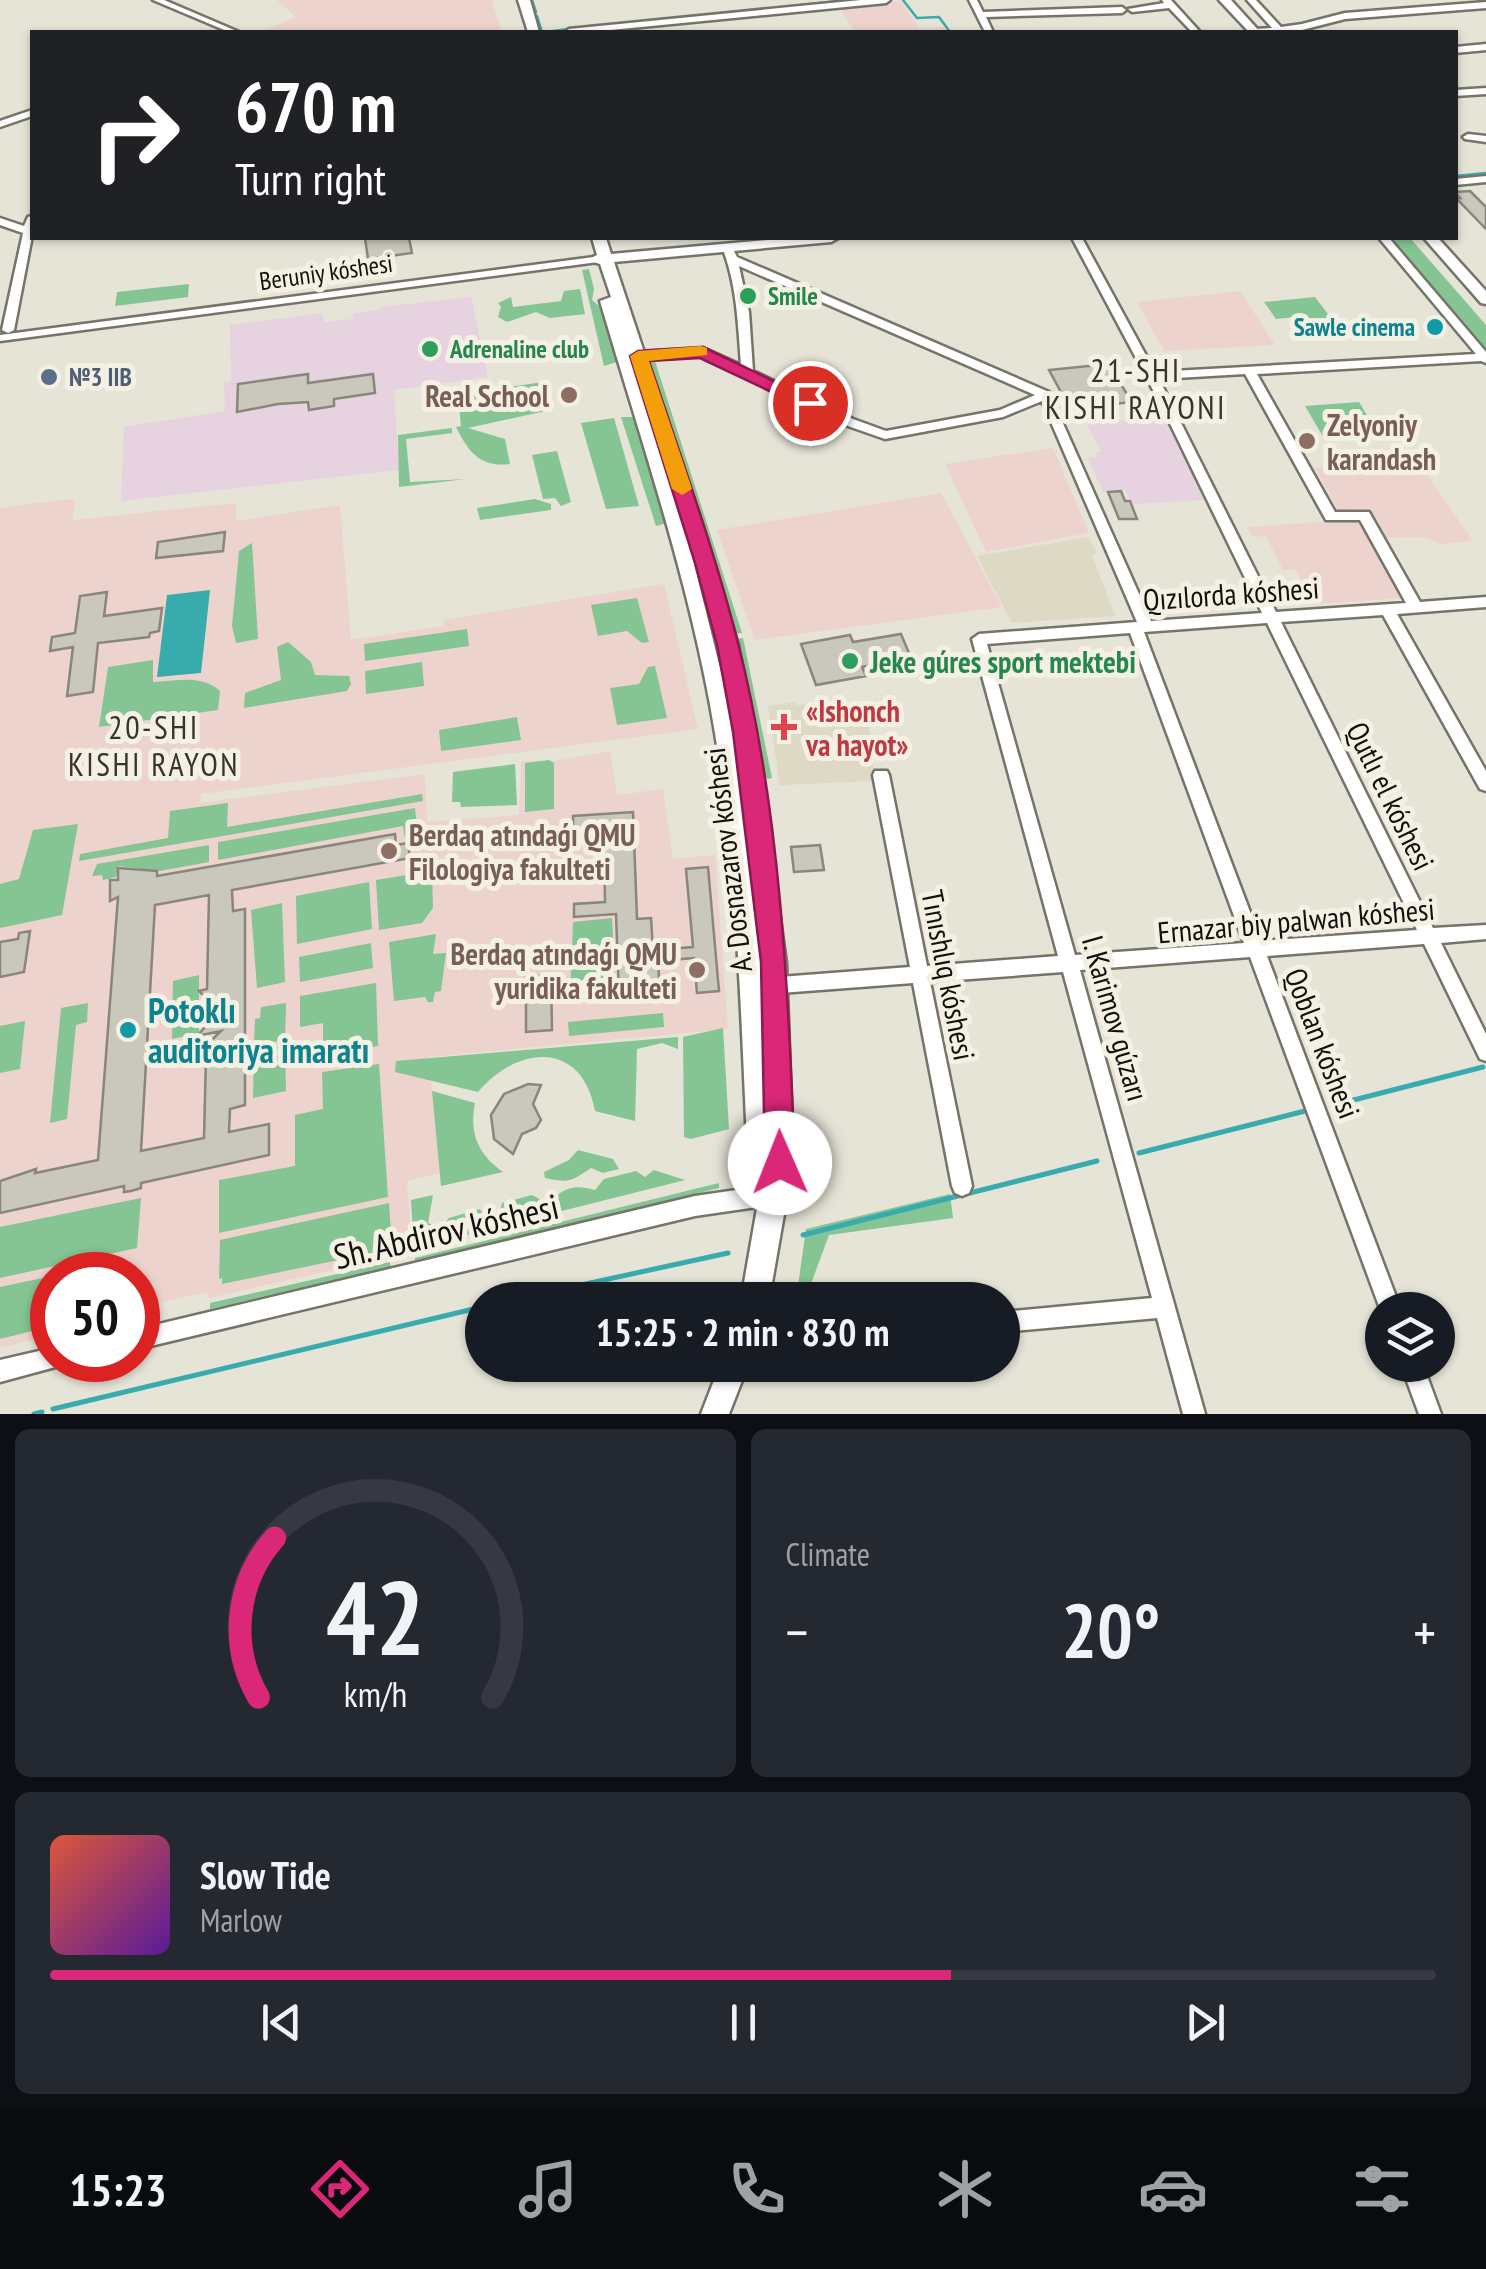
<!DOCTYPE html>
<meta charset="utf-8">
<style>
body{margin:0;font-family:"PT Sans Narrow",sans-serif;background:#242831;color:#f1f3f6;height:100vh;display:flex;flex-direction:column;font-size:38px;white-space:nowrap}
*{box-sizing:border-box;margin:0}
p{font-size:32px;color:#9ea1a6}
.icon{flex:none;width:55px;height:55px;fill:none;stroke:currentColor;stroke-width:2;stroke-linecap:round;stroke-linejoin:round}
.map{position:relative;height:1414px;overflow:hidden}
.drawer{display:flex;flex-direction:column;gap:15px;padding:15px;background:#0d0f14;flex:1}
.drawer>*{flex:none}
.banner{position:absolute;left:30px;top:30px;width:1428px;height:210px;border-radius:0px;box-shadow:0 2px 8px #0004;background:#202124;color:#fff;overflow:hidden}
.buttons{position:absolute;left:1365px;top:1292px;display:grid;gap:20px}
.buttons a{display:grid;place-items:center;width:90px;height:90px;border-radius:50%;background:#171b24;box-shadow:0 2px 8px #0004;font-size:50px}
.speed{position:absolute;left:30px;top:1252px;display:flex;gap:20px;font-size:50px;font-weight:700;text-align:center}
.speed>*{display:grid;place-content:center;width:130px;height:130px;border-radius:50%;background:#171b24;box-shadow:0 2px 8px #0004;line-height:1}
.speed .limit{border:15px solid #d22;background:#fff;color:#111}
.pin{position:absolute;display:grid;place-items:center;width:85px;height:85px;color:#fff;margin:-42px;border:5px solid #fff;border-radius:50%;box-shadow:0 2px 10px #0007}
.me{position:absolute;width:110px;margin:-55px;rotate:359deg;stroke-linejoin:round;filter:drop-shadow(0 0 8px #0008)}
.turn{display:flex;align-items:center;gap:35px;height:210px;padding:0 40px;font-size:45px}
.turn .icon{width:130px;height:130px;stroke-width:2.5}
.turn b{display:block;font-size:70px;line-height:85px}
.big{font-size:75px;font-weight:700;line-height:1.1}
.drawer .tile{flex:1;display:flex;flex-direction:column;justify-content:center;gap:15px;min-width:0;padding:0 35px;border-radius:15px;background:#242831}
.drawer .dial{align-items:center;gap:0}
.dial svg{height:260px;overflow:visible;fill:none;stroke:#363941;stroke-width:7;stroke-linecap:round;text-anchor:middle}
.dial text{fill:#f1f3f6;stroke:none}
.song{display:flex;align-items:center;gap:30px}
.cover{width:120px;height:120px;border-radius:15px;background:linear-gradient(135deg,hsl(10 70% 55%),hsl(270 70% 35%))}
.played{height:10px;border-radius:5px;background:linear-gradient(90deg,#db2777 65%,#363941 65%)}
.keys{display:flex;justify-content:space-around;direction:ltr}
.heat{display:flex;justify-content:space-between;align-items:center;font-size:55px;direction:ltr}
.drawer .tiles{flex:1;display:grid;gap:15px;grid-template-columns:1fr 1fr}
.tile:last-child{grid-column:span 2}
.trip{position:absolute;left:465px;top:1282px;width:555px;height:100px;border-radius:50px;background:#171b24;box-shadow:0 2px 8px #0004;font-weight:700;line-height:100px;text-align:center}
.dock{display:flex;height:160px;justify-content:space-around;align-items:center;background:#090b0e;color:#9ea1a6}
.dock .icon{width:70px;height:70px}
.dock .current{color:#db2777}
.dock b{font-size:45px;color:#f1f3f6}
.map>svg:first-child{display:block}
</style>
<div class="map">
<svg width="1486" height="1414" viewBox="0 0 1486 1414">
<rect width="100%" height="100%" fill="#e6e3d7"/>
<!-- built -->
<path fill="#ddd9c5" d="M1088,537L1097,553L1092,555L1115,616L1012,623L977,556Z
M795,702L796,705L829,704L868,719L875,781L780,785L768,706Z"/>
<!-- industrial -->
<path fill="#e7d2e0" d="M471,297L488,377L394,390L399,470L121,501L124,427L225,411L224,383L231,381L230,325L323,313L324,322L353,319V314L380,310L381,307Z
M1164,416L1205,500L1132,504L1125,490L1103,492L1088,458L1097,457L1096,453L1101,451L1087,425Z"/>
<!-- education -->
<path fill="#edd3ce" d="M277,0H492L501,32H262L296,17Z
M901,1L920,29L944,27L948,32H855L839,7Z
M1240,291L1275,345L1164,351L1137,302Z
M1053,448L1089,533L986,552L945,464Z
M1397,449L1416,459L1473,541L1442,544L1423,537L1382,538L1366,509L1339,511L1315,468L1341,467L1334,452Z
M941,493L1002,607L755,640L717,530Z
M70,499L75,500L73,520L236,503V521L340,505L351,640L444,626V620L664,584L698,729L201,794L200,803L425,774L427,822L519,815L521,761H555L610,751L617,795L663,789L673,859L715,855L728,1029L429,1057L440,1173L407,1181L412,1252L209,1298L208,1292L138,1307V1275H52V1335L0,1348V508Z
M1360,519L1403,598L1303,605L1290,582L1301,581L1296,570H1283L1266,536L1253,537L1248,527Z"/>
<!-- green -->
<path fill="#85c493" d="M1389,238H1410L1486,325V351Z
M589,269L594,289L592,300L599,306L617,362L604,366L582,270Z
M189,284L188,297L115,306L117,292Z
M580,289L585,314L550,318L536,312L507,322L498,317L501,307L498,303L511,297L513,307L561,301L564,291Z
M1315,297L1334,322L1311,325L1304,316L1276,319L1264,302Z
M654,358L742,633L734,634L648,361Z
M543,382V389L531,394L550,410L468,428L505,439L510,464C480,468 468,451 456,427L461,426L458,395Z
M1359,402L1371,422L1350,423L1358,438L1325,440L1305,406Z
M621,417H634L667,523L656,526Z
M614,418L639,506L606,509L581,423Z
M452,428V433L406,439L410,482L466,479L399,487L398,435Z
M557,451L571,502L561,506L555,498L543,499L532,455Z
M535,499L551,504V510L480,520L477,508Z
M252,543L258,639L236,643L232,626L239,551Z
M637,598L649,642L642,643L627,631L598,636L591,605Z
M467,629L469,646L365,661L364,644Z
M743,638L772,778L767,779L759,761L735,639Z
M288,642L311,662L315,675L349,676L351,684L347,691L244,708L245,693L281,680L277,647Z
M153,660V682C176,681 202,674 220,691L218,710L99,727L108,667Z
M422,662L424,686L366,694L365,671Z
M655,666L667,718L617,725L610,688L639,684L648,667Z
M517,717L521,740L441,751L439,730Z
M549,760L554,763V809L525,812V763Z
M515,764L517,805L461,807L460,802H452L453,772Z
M422,794L423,801L79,861L80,854L168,838L170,811L228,803L227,827Z
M415,808L418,836L405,839L403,826L218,860V842Z
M78,824L62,915L0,928V884L19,879L33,830Z
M209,845V862L160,871L118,866L116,877L103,880L102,875L92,876L97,864Z
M432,871L433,908L422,923L379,930L376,880Z
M369,882L372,929L297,944L296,896Z
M282,903L285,982L257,988L251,910Z
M612,918L616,995L570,998L573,922Z
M436,934L433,954L446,953L441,991L435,992L433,1002H428L425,997L394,1001L389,942Z
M371,943L373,968L300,982L299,957Z
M199,975V1033L172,1039L173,981Z
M376,983L378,1046L323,1056V1023L300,1027V996Z
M88,1003L87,1022L76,1025L67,1119L50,1123L61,1008Z
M286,1003L285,1040L254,1045L255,1019L260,1018L261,1007Z
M663,1013L664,1027L569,1036L568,1022Z
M25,1021L20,1069L0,1073V1026Z
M723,1028L729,1129L691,1139L684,1137L683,1037Z
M678,1037V1049L662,1043L637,1049L635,1121L595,1111C582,1040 518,1045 478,1092L395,1072L396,1061Z
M285,1045L286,1091L253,1098L254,1051Z
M379,1064L388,1197L219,1233V1180L295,1166V1115L323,1109L322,1072Z
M432,1091L475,1103C469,1134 478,1154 503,1172L441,1186Z
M578,1150L613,1159L619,1169L603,1173L591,1168C570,1182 570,1183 545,1178L544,1172L569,1160Z
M654,1170L685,1180L414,1248L411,1200L433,1195L428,1223L441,1228L449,1218L480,1209L484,1216L493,1218L500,1212L502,1203L532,1195L545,1202C567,1191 567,1183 595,1190L604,1179L636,1171L645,1177Z
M719,1183V1188L415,1263V1258Z
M950,1194L953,1218L829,1235L805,1300H796L806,1229Z
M141,1198L137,1248L0,1278V1227Z
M389,1203L392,1249L222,1284V1278L219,1279L220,1240Z
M390,1262L391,1267L210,1309V1303Z
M52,1276V1326L0,1339V1287Z"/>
<!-- water -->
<path fill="#38abad" d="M210,590L201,673L157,677L167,595Z"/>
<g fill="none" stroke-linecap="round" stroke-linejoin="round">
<!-- stream-far1 -->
<path stroke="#38abad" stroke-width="2.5" d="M532,0L536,12
M903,0L917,18L939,17L950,32
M723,13L839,1
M537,16L542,32
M630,23L714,14
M604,26L619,24
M546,32L569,29
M1455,176L1486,173"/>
<!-- stream -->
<path stroke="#38abad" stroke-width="5" d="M1334,1105L1483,1067
M1139,1153L1305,1111
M803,1235L1097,1161
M512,1300L728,1253
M53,1409L482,1307
M34,1414L42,1412"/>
</g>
<!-- building -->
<path fill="#cac7bc" stroke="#89867b" stroke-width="2.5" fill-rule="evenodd" d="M1470,191L1486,207V229L1456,198H1460L1455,192Z
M365,238H409L412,253L368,259Z
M1108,364L1132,402L1070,409L1049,370Z
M308,374V383L373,374L375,393L334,399V406L309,410L308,402L278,404L237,412L238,384Z
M1121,491L1125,501H1130L1137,519H1119L1108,492Z
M225,532L223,551L156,558L158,542Z
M107,592L104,616L162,608L159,631L150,633L149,637L98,643L93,692L67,696L73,647L50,651L52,637L75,633L80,596Z
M901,634L911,658L862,667L866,676L816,685L801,644L850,635L853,642Z
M633,812L637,919L651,918L653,950L693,947L686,869L708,867L719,991L697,993L694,958L658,961L660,992L619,995L616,914L574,917V904L605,902L604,842L566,844V826L573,825V816Z
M395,834L396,845L408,843L410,858L232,890L233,911L245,909V1040L253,1045L245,1046V1105L230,1109L229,1132L269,1124V1155L141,1183V1188L131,1191L124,1192V1186L0,1213V1181L36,1169L35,1173L98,1160L118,897L110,901V880H118V868L157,871V876ZM209,895L207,989L199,991L206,998V1026L197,1036L221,1031L194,1057L206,1055L204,1138L141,1151L155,905Z
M820,845L824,870L794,872L791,847Z
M30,931L24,972L0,977V942L18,939L19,933Z
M551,975L552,1030L526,1032V977Z
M528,1084L541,1085L533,1104L541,1120L536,1128L522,1134L513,1154L494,1139L491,1115L504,1094Z"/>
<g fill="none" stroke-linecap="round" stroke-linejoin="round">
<defs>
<path id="minor" d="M153,0H164L239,32H229Z
M861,0H890L886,3L590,32H565L569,29Z
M969,0H977L983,12L1122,7L1126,10L1122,13L986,17L993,32H985Z
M1162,0H1171L1200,32H1192L1169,8L1132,12L1128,9L1164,3Z
M1247,0H1256L1281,27L1302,24L1345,13L1486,2V8L1345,19L1302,30L1251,32L1255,29L1272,28Z
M1486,44V50L1455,53V47Z
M1486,88V94L1455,96V90Z
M32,110V116L0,127V121Z
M1468,134L1486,136V142L1465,139L1463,137Z
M1486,176V182L1455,185V179Z
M32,216V236L14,330L8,333L2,330L23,233L0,225V218L24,226L28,217Z
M1072,238H1082L1155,372L1476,354L1379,238H1389L1486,352V363L1481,361L1257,374L1335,512H1369L1420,602L1486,597V607L1397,614L1486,771V791L1480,789L1383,615L1281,622L1433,928L1486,925V939L1441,943L1486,1034V1061L1480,1059L1424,944L1267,956L1401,1310H1382V1314L1250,957L1080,970L1205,1414H1183L1157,1318L1002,1332V1312L1152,1298L1063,972L930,982L972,1186L969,1193L962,1196L955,1193L952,1186L913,983L767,994L761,992L758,986L761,980L767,978L910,967L873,775L875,771H887L889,775L927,966L1058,956L972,639L979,634L1137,622L1042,401L1003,417L885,439L845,425L701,356L638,360L632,356L638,352L703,348L741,365C738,326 737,284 722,247L731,245L737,257L1049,392L1151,621L1262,613L1161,405ZM739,266L1035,395L1000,410L886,431L853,419L753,371L749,312ZM1245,374L1326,520H1360L1406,603L1276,612L1159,379ZM1267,623L1417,930L1261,941L1144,632ZM1130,633L1244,943L1075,955L987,644Z
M594,257L599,260L598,262L0,341V335Z
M771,1185L778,1188L781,1195L778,1202L771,1205L695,1216L138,1349V1329L695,1196Z
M52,1348V1360H62L59,1366L0,1382V1360Z
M1401,1365H1423L1441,1414H1419Z"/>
<path id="major" d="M518,0H530L539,32H528Z
M1219,0H1231L1260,32H1249Z
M592,238H606L611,254L790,238H838L831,242L614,262L714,563L738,645L755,732L786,963L793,1163L769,1300H741L759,1197L748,1164C741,1020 738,875 715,733C691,586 642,444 600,301L611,297L600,264L587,260L597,255ZM687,536C706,596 720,655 732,716Z
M1424,238H1438L1486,291V304L1481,303Z
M720,1365H748L729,1414H701Z"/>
</defs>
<!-- minor casing -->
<use href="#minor" stroke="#767469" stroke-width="5"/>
<!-- major casing -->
<use href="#major" stroke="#767469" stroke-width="5"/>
<!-- minor -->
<use href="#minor" fill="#fff" fill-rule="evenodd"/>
<!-- major -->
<use href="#major" fill="#fff" fill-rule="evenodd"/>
</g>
<!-- route -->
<path fill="#db2777" stroke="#8e194d" stroke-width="2.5" d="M703,347L819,403L817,407H803L700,358L649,361C680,455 714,548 738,643C781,811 788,991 795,1163L790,1173L780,1177L770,1173L765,1163L761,962L733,732L717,645L695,563L630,356L638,351Z"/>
<!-- slow -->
<path fill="#f59e0b" d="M701,346L707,348V355L649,361L692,489L682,495L672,489L630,356L638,351Z"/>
<!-- markers -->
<g fill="#2e9e5b" stroke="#f4f1e4" stroke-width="4">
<circle cx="748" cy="296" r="10"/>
<circle cx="430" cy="349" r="10"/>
<circle cx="850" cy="661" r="10"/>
</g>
<g fill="#0f9aa8" stroke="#f4f1e4" stroke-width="4">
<circle cx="1435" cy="327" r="10"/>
<circle cx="128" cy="1030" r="10"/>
</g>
<circle fill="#5c6f8a" stroke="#f4f1e4" stroke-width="4" cx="49" cy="377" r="10"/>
<g fill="#8d6e63" stroke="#f4f1e4" stroke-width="4">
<circle cx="569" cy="395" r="10"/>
<circle cx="1307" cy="441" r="10"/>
<circle cx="389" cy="851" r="10"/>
<circle cx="697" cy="970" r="10"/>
</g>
<path fill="#e0444e" stroke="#f4f1e4" stroke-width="4" d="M779 712h10v10h10v10h-10v10h-10v-10h-10v-10h10z"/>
<g text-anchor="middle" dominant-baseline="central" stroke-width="10" stroke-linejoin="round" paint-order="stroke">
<!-- far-street labels -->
<g font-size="25" fill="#11100c" stroke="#f4f1e4">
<text transform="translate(326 272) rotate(-8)">Beruniy kóshesi</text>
</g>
<!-- far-leisure labels -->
<g font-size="25" font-weight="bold" fill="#27864d" stroke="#f4f1e4" text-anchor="start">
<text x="768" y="296">Smile</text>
<text x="450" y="349">Adrenaline club</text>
</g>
<!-- far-culture labels -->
<g font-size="25" font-weight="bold" fill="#0d838f" stroke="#f4f1e4" text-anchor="end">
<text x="1415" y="327">Sawle cinema</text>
</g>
<!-- far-service labels -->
<g font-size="25" font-weight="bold" fill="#4e5e75" stroke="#f4f1e4" text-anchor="start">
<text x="69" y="377">№3 IIB</text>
</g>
<!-- education labels -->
<g font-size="30" font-weight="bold" fill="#785e54" stroke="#f4f1e4" text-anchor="end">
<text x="549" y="395">Real School</text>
<text x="1327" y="424" text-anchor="start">Zelyoniy<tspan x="1327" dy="34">karandash</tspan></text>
<text x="409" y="834" text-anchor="start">Berdaq atındaǵı QMU<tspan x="409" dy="34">Filologiya fakulteti</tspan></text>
<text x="677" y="953">Berdaq atındaǵı QMU<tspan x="677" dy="34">yuridika fakulteti</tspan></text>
</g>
<!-- street labels -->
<g font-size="30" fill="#11100c" stroke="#f4f1e4">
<text transform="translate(1231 593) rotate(-4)">Qızılorda kóshesi</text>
<text transform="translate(1391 796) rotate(64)">Qutlı el kóshesi</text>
<text transform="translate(727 860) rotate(-97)">A. Dosnazarov kóshesi</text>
<text transform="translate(1296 920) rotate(-5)">Ernazar biy palwan kóshesi</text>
<text transform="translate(949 975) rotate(79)">Tınıshlıq kóshesi</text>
<text transform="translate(1116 1018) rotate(74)">I. Karimov gúzarı</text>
<text transform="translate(1323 1043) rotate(69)">Qoblan kóshesi</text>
</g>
<!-- leisure labels -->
<g font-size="30" font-weight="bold" fill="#27864d" stroke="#f4f1e4" text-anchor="start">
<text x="870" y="661">Jeke gúres sport mektebi</text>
</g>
<!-- health labels -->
<g font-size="30" font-weight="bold" fill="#be3a42" stroke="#f4f1e4" text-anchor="start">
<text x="806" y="710">«Ishonch<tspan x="806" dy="34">va hayot»</tspan></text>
</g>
<!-- neighbourhood labels -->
<g font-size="32" letter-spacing="2.5" fill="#37352b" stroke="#f4f1e4">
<text x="1136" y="370">21-SHI<tspan x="1136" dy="37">KISHI RAYONI</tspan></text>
<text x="154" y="727">20-SHI<tspan x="154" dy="37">KISHI RAYON</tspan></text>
</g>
<!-- near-culture labels -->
<g font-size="35" font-weight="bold" fill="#0d838f" stroke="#f4f1e4" text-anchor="start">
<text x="148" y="1010">Potoklı<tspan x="148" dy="40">auditoriya imaratı</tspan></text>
</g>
<!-- near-street labels -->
<g font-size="35" fill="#11100c" stroke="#f4f1e4">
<text transform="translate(446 1231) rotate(-13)">Sh. Abdirov kóshesi</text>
</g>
</g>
</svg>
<div class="buttons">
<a><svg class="icon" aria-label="layers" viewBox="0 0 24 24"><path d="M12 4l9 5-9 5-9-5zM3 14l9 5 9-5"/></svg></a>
</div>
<div class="speed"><div class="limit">50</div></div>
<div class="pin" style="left:810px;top:403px;background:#d93025"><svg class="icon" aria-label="arrive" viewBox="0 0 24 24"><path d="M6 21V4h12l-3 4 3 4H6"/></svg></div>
<svg class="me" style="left:780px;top:1163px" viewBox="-20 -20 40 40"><circle r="19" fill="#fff"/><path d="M0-13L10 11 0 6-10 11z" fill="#db2777"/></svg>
<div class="trip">15:25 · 2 min · 830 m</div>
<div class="banner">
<div class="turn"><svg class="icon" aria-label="right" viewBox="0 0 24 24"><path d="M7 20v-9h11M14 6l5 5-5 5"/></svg><div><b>670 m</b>Turn right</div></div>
</div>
</div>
<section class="drawer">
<div class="tiles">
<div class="tile dial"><svg viewBox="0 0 100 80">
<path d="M14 69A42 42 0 1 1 86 69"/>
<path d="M14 69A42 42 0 0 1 19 20" stroke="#db2777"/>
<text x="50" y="56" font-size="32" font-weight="700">42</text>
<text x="50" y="72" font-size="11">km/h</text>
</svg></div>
<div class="tile"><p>Climate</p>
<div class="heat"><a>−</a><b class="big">20°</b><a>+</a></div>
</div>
<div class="tile">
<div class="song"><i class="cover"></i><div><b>Slow Tide</b><p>Marlow</p></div></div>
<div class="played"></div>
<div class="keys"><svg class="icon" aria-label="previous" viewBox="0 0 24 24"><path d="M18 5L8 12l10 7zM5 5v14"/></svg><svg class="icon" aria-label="pause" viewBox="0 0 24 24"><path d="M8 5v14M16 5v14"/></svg><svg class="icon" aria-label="next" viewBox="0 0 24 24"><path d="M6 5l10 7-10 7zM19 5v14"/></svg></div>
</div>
</div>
</section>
<nav class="dock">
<b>15:23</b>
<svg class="icon current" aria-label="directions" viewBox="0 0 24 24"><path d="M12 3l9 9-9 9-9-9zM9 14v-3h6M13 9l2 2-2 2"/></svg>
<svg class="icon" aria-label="music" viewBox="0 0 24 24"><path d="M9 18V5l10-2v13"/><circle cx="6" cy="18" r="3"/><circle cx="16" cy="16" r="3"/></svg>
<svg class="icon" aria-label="phone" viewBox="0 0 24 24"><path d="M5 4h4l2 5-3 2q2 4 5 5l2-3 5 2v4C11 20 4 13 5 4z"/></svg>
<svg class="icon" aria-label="climate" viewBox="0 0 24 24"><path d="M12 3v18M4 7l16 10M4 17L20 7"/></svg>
<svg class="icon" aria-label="car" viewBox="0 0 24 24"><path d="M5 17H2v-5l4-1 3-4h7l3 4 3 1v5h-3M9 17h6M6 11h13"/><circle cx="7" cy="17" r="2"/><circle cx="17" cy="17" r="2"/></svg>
<svg class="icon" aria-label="filters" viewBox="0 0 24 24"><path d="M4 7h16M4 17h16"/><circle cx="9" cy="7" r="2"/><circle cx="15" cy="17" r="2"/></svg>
</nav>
